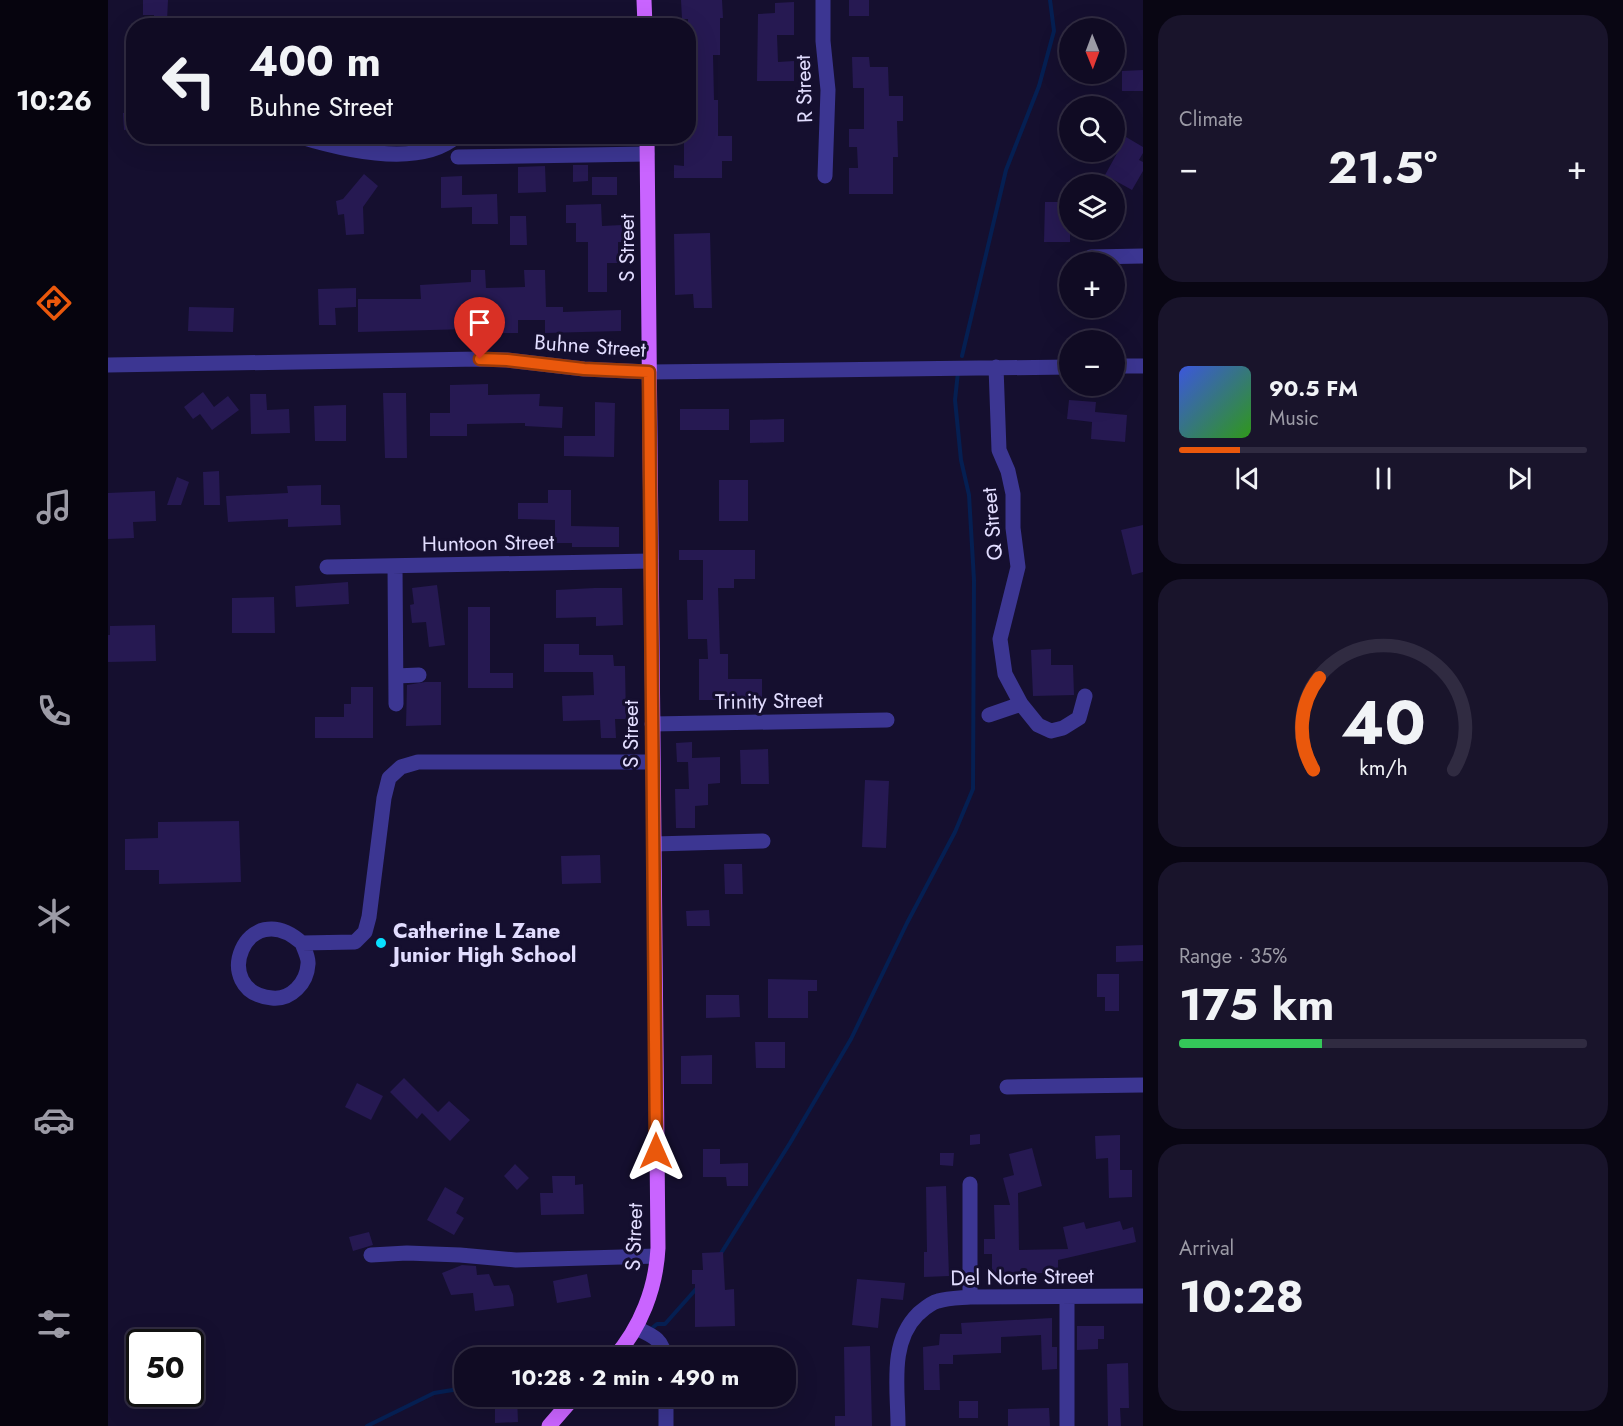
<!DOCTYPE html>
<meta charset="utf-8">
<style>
body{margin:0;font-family:Jost,sans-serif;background:#19142b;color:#f1f3f6;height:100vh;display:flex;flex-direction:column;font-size:22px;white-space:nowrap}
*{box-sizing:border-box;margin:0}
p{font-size:20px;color:#9c9ba6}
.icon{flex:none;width:33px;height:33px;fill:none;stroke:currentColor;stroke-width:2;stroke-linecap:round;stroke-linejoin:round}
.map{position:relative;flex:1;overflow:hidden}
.sheet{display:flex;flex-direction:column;gap:15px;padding:15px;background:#090613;width:480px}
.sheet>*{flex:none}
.banner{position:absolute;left:18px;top:18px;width:570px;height:126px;border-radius:24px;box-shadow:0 6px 24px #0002,0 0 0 2px #302b41;background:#100b23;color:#f1f3f6;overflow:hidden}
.needle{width:39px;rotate:179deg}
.tools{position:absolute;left:951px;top:18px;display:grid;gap:12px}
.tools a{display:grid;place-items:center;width:66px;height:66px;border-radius:50%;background:#100b23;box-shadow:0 6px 24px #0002,0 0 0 2px #302b41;font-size:30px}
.speed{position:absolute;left:18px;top:1329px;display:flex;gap:12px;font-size:30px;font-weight:700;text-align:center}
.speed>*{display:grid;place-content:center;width:78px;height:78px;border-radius:50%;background:#100b23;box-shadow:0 6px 24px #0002,0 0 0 2px #302b41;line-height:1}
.speed .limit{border:3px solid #111;border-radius:9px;background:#fff;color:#111}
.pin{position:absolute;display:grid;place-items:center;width:51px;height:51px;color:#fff;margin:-62px -26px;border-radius:50% 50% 50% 0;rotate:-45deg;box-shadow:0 0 6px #0007}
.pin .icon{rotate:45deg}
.me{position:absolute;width:66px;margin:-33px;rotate:0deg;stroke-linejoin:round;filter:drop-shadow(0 0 4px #0008)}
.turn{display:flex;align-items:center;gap:21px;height:126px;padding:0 24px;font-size:27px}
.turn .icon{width:78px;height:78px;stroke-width:2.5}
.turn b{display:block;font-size:42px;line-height:51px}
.big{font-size:45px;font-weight:700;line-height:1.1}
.sheet .tile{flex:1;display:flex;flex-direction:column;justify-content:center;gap:9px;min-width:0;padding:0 21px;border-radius:24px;background:#19142b}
.sheet .dial{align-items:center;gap:0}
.dial svg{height:156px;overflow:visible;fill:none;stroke:#302b41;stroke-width:7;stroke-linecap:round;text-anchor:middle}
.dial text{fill:#f1f3f6;stroke:none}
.song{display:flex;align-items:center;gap:18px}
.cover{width:72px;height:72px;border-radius:9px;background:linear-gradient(135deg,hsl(230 70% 55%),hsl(110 70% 35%))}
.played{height:6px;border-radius:3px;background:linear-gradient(90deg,#ea580c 15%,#302b41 15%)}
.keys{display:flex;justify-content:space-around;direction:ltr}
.heat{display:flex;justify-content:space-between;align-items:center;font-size:33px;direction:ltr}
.charge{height:9px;border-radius:4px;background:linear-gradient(90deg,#34c759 35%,#302b41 0)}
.trip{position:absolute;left:346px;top:1347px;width:342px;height:60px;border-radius:24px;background:#100b23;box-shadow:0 6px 24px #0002,0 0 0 2px #302b41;font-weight:700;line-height:60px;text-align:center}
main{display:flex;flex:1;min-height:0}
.tab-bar{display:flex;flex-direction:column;width:108px;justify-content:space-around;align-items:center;background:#06040e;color:#9c9ba6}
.tab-bar .icon{width:42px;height:42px}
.tab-bar .on{color:#ea580c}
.tab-bar b{font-size:27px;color:#f1f3f6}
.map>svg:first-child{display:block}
</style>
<main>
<nav class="tab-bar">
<b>10:26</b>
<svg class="icon on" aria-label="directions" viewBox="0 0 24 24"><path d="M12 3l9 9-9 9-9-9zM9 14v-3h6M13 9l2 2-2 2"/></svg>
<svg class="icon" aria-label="music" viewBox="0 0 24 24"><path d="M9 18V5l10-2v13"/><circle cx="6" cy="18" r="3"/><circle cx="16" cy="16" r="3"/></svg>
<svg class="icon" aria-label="phone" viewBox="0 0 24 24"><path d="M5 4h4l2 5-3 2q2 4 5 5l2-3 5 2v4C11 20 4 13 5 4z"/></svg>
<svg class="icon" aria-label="climate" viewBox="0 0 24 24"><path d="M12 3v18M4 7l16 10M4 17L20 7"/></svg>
<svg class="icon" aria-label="car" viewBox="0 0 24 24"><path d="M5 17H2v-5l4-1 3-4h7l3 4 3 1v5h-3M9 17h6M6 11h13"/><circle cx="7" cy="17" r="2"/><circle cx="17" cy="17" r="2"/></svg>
<svg class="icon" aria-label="filters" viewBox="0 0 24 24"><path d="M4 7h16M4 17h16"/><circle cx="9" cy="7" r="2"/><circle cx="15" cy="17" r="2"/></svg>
</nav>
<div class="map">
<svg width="1035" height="1426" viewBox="0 0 1035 1426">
<rect width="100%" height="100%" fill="#150f2f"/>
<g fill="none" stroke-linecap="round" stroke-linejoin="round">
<!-- stream -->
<path stroke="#051f52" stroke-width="4" d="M854,356L898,170L931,86L946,31L942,0
M612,1255L682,1143L743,1039L799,923L847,832L865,789L866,580L861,495L853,460L847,400L850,372
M543,1329L549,1324H557L589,1288
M493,1358L504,1354
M259,1426L326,1393L357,1388"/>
</g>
<!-- building -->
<path fill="#261952" d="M35,0H60L59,21H46V15H35Z
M573,0H614L615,18H612V55H605L606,100H610V136H624V161H614V178H566V165L576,166V136H580V118H585V89H580V19H574Z
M741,0H761V16H741Z
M686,2V35H669L670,62L686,61V81H649L650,14L667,13V3Z
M744,57H761L762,67H780L781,96H795V121H789L790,157H785V194H741V168H750L749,147H741V129H756V88H745Z
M1035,70V91H1014V71Z
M15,113H26V129L16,130Z
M1018,137L1035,147V153L1031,160L1035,162V171L1024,190L997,175Z
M465,165H480V181L465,182Z
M437,166L438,192L410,193V167Z
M256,174L270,186L255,207L256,234L238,235L236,214L230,215L228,201L235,199Z
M354,176V195L389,194L390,224H364V207L333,208V177Z
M484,177H509V195H484Z
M937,202H962V242H936Z
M493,204L494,226L514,225V242H510V263H499V292H480V242H468V223H458V205Z
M402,216H418L419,245H402Z
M602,233L604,308H586L585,294L567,295L566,234Z
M363,270H377L378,288L417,287L416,270H437L438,307H455V312L513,310V331L437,333V320H410V333H385V321L359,322L360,329L250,332V299H313L312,285L363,282Z
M248,288V307L227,308L228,325H211L210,289Z
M81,307L126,308L125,332L80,331Z
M380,384V395L432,394L431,406L455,407L454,428L417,426V423L359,424V436H322V413H342V385Z
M95,392L106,407L120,396L131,410L104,430L92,414L85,419L76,407Z
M275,393H298L299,458H277Z
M142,394H158L159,410L181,409L182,433L143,434Z
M961,400L988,402L987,412L1019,415L1017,442L983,439L984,422L959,419Z
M487,402L507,403L506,457L456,456V436H487Z
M238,405V441H207L206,406Z
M572,409H621V430H572Z
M676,419V442L642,443V420Z
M111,471L112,505H96L95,472Z
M69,477L81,482L73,505H59Z
M611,480H640V521H611Z
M213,485V505H232L233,525L180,527V519L120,522L118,496L180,493L179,486Z
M440,490H463V526L511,527V547H464V543H447V520L410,519V503H440Z
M47,491L48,521L25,522L26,538L0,539V493Z
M1035,525V572L1024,575L1013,530Z
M571,550H647V579H626V588H610L612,654H620V679H654V700H591V659H600L599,639H580L579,600H595V560H571Z
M240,582L241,604L188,607L187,586Z
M329,585L337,645L321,647L318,622L304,623L302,605L306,604L304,588Z
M487,588H514L515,625L488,626V617L448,618V590Z
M166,597L167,633H124V598Z
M360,607H382V673H405V688H360Z
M47,625L48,661L0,662V635H2V626Z
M436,644H471V655H505L506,666H517L518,719H507L508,738H493L492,720L455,721L454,696L486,695L485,672H436Z
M943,649V665H965L966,695L925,696L923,650Z
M317,682H333V725L298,726L299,685Z
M243,687H265V738H207V717H236V704H243Z
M584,742V758L612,757V783L600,784V805L587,806V828H568L567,789H581L580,762H569L568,743Z
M660,749L661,784H633L632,750Z
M757,780L781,781L778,848L754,847Z
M131,821L133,882L51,884V870H17V839L50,838V822Z
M492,855L493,883L454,884L453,856Z
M616,864H634L635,894H617Z
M601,910L602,926H579L578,911Z
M1035,945V961L1008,962V946Z
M989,974H1011V1011H997V997H989Z
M660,979L709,980V991H700V1018H660Z
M598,995H631L632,1017L598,1018Z
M647,1042H677V1068H648Z
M604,1055V1084H573V1056Z
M296,1078L330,1112L341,1101L362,1120L342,1141L314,1113L309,1119L282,1092Z
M249,1083L275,1096L263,1120L237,1107Z
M872,1134V1144L862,1145V1135Z
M1012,1135V1170H1024V1197L1001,1198L1000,1158L988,1159L987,1136Z
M924,1148L934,1186L910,1193L911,1250L960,1249L955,1227L976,1222L978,1229L1012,1221L1015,1230L1025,1227L1028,1242L950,1260V1273H884V1254H876V1239H887L886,1205H902L895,1178L906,1175L901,1154Z
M595,1149H612V1164L640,1163V1186H619L618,1177H595Z
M832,1153H846L845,1166L832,1165Z
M407,1164L421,1178L409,1190L396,1176Z
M444,1176H467V1185L475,1184L476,1214L433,1215L432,1193H445Z
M838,1186L841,1276L816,1277V1252H819L818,1187Z
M337,1187L356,1198L348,1213L356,1218L346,1235L319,1220Z
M261,1232L265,1245L245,1251L241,1237Z
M615,1252L617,1290L626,1289L627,1326L587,1327V1284H584V1270H595L594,1253Z
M354,1265L368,1266L369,1275L381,1274L386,1286L401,1285L405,1295L406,1306L367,1311L365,1293L343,1295L334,1273Z
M479,1274L483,1297L449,1303L445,1281Z
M749,1279L797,1283L795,1300L773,1298L770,1328L744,1325Z
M944,1318V1347H949V1369L934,1370L933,1335L893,1337V1353L845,1355V1364H831L832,1390H816L815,1347L831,1345L832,1334H854L853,1323Z
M969,1326H996V1339H990V1349L969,1350Z
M613,1345L614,1358H566L565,1350Z
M762,1346L764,1426H727V1416H737L736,1347Z
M1020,1363L1021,1408H1012L1013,1426H1000L999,1364Z
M387,1396H409L410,1422L387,1423Z
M851,1401H870V1418H851Z
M941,1408L942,1426H900V1409Z"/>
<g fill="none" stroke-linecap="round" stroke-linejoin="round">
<!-- minor -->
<path stroke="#3c3692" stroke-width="15" d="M715,0V41L720,90L717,176
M190,136C232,149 312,169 349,136
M350,157L539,154
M983,257L1035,256
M0,365L372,359L399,360L476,369L541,372L962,367
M1006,366H1035
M888,367L891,450L900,471L905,494V528L910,567L892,639L897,674L913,704L930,725L943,731L955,728L971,718L977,696
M287,566L288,704
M219,567L543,561
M288,676L311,675
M881,715L913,704
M544,724L779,720
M546,844L655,841
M194,943C196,949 201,958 200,964C199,983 183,1000 164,998C100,992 138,893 194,943L247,942L257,932L261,917L276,798L281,778L293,767L310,762H544
M899,1087L1035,1085
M862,1184V1297
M263,1255L299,1253L352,1255L408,1260L549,1256
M528,1328C543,1335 556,1339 556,1358
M558,1396V1426
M790,1426C790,1388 781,1343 810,1314C816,1309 822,1303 830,1301C840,1298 851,1298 862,1297L1035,1296
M959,1426V1297"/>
<!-- major -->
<path stroke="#c964ff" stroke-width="15" d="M536,0L537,26
M506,1358C533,1327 548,1288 550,1248L539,136
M441,1426L467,1396"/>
</g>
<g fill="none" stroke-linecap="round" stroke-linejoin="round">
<defs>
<path id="route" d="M372,359L399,360L476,369L541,372L548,1151"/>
</defs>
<!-- route casing -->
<use href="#route" stroke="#983908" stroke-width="15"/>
<!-- route -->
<use href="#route" stroke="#ea580c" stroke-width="10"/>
</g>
<!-- markers -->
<circle fill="#09e0ff" stroke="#150f2f" stroke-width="2" cx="273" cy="943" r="6"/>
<g text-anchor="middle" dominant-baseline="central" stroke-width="6" stroke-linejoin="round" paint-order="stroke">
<!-- street labels -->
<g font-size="21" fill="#e2ddff" stroke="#150f2f">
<text transform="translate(696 89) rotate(-92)">R Street</text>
<text transform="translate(519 248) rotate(-90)">S Street</text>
<text transform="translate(482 346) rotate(4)">Buhne Street</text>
<text transform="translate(884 524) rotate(-95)">Q Street</text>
<text transform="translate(380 543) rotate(-1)">Huntoon Street</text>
<text transform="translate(661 701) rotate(-1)">Trinity Street</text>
<text transform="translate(523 734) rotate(-90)">S Street</text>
<text transform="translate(526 1237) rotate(-88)">S Street</text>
<text transform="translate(914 1277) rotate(-1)">Del Norte Street</text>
</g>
<!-- poi labels -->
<g font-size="21" font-weight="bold" fill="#e2ddff" stroke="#150f2f" text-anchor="start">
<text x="285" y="931">Catherine L Zane<tspan x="285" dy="24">Junior High School</tspan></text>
</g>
</g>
</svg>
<div class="tools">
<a><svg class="needle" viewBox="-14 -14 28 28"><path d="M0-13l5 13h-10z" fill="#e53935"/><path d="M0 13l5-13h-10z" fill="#9c9ba6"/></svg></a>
<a><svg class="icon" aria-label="search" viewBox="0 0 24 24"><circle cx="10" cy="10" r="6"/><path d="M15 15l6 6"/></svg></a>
<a><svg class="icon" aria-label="layers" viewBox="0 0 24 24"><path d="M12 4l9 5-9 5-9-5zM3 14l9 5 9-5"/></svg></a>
<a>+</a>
<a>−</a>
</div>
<div class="speed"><div class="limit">50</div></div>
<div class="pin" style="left:372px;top:359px;background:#d93025"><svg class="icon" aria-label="arrive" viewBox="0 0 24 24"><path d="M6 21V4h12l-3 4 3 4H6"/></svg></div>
<svg class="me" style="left:548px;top:1151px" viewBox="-20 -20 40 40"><path d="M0-17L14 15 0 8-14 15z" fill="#ea580c" stroke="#fff" stroke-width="4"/></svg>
<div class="trip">10:28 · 2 min · 490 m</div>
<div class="banner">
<div class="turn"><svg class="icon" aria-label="left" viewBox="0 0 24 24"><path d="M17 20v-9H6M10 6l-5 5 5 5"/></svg><div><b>400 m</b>Buhne Street</div></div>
</div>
</div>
<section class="sheet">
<div class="tile"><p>Climate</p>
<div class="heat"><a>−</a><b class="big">21.5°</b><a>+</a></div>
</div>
<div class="tile">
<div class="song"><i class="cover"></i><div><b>90.5 FM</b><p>Music</p></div></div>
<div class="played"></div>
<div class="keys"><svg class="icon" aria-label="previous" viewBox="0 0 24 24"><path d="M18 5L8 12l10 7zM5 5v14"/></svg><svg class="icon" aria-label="pause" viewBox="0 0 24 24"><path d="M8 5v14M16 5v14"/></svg><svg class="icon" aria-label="next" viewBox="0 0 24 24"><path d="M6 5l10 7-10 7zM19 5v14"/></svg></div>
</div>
<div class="tile dial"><svg viewBox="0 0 100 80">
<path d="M14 69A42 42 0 1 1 86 69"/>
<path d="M14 69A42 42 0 0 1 17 22" stroke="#ea580c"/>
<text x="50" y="56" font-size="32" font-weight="700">40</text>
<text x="50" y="72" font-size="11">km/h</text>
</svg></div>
<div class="tile"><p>Range · 35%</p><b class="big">175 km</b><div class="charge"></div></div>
<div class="tile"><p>Arrival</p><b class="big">10:28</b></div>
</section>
</main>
